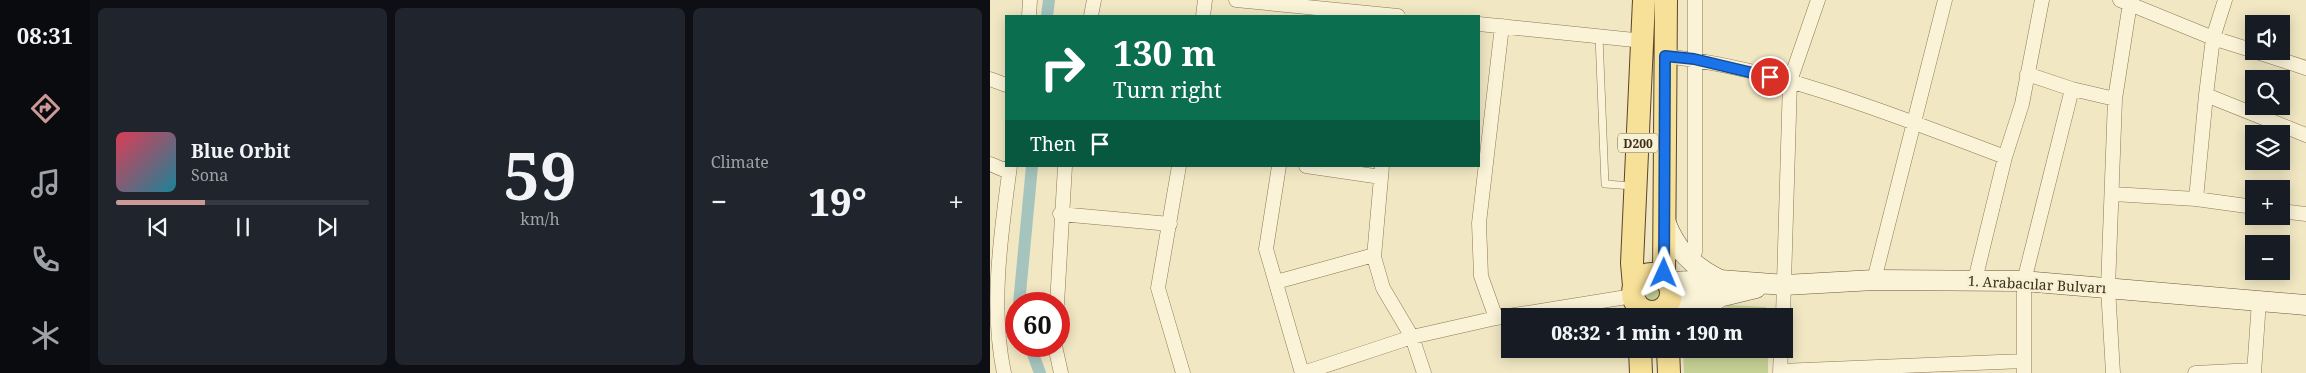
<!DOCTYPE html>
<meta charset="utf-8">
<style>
body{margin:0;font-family:"Noto Serif",serif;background:#20242c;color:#f1f3f6;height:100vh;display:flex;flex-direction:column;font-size:19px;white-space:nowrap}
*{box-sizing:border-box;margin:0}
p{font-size:16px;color:#9ea1a6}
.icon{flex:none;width:28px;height:28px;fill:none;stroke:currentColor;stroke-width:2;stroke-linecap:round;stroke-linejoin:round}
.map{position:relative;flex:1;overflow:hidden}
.side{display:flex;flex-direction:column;gap:8px;padding:8px;background:#0d0f14;width:900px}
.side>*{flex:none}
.guide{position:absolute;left:15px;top:15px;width:475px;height:152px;border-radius:0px;box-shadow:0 2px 12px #0003;background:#0b6e4f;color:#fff;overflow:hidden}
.controls{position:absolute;left:1255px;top:15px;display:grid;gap:10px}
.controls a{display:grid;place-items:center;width:45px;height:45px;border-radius:0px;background:#171b24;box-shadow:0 2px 12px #0003;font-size:25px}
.speed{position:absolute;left:15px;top:292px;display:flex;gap:10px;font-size:25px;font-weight:700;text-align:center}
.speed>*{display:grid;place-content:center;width:65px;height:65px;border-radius:50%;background:#171b24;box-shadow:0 2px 12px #0003;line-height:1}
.speed .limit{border:8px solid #d22;background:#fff;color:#111}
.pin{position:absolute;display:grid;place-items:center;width:42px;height:42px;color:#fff;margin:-21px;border:2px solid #fff;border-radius:50%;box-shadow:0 1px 5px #0007}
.me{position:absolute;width:55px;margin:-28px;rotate:1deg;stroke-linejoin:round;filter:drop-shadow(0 0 4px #0008)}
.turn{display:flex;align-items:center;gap:18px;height:105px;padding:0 25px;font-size:22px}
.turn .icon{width:65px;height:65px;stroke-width:2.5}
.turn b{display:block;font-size:35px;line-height:42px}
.then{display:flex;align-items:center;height:48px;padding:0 25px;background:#0003;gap:10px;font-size:19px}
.big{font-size:38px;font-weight:800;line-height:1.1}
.side .card{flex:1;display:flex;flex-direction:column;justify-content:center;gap:8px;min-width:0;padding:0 18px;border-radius:8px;background:#20242c}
.side .dial{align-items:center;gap:0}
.dial b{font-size:65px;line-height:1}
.song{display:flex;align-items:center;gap:15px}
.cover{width:60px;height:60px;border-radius:8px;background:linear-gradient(135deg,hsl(350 70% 55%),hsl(190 70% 35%))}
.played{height:5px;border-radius:2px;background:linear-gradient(90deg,#cd9997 35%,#363941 35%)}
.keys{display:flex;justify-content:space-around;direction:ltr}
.heat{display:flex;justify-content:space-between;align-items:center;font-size:28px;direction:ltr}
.side .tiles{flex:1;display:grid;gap:8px;grid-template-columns:repeat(3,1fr)}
.trip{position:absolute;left:511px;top:308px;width:292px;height:50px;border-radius:0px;background:#171b24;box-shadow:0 2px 12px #0003;font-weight:800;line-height:50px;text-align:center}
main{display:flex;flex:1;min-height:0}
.dock{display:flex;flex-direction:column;width:90px;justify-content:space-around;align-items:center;background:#090b0e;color:#9ea1a6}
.dock .icon{width:35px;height:35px}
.dock .on{color:#cd9997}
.dock b{font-size:22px;color:#f1f3f6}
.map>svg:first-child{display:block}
</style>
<main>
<nav class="dock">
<b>08:31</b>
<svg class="icon on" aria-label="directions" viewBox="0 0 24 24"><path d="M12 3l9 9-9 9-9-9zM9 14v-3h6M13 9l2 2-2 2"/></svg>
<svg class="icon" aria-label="music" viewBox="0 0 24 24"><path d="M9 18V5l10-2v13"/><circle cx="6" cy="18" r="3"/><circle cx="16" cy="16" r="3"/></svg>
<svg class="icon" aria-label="phone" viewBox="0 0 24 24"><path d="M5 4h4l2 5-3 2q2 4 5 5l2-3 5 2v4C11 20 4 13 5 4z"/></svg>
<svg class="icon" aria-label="climate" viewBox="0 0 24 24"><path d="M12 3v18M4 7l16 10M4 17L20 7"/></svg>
</nav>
<section class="side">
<div class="tiles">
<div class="card">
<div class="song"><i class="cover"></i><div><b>Blue Orbit</b><p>Sona</p></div></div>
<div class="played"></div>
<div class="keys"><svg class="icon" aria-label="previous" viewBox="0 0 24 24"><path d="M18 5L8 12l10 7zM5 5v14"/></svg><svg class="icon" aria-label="pause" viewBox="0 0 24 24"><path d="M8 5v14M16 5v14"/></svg><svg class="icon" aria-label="next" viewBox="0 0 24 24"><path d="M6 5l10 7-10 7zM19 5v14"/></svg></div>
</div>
<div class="card dial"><b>59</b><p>km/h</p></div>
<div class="card"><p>Climate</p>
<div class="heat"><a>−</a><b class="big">19°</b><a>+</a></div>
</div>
</div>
</section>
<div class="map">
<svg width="1316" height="373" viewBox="0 0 1316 373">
<rect width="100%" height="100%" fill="#f1e7c3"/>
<!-- green -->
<path fill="#c6d195" d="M653 294a9 9 0 1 1 18 0a9 9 0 1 1-18 0Z
M739,305L776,307L777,316H718Z
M693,349H778V373H694Z"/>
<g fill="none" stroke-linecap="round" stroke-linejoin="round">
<!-- canal -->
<path stroke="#a5c4bd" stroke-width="12" d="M57,16L59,0
M29,304L42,166
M40,346L50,373"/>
<defs>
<path id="service" d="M609,36L615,184L643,186"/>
<path id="minor" d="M246,0L408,16
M1130,0L1223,38L1264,51
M1235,0L1223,38L1216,95L1316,135
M39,16L40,0
M101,16L104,0
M213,16L215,0
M489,24L654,41
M1264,51L1316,68
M675,56C792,69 906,116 1015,157
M1037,74L1082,89L1125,99
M0,79L16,85
M0,164L19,172
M189,166L168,288L193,373
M289,166L276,249L312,373
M316,166L391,177
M392,166L384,257L393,288L422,337L434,373
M1123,194L1206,199L1264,207
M1206,199L1216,95
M1291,211L1316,214
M70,214L180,224
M705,252V0
M884,280L955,0
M985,280L1015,157L1032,104L1052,0
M286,282L384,255
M67,304L75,166
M793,316L800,81L828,0
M506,318L491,276L489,223L512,26
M65,346L71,373
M790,371L1034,361
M14,373C0,306 11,234 20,166
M313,373L422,337L506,318L643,296
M790,373L791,349
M1034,373V281L1082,89
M1123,373L1118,288L1125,99L1140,3
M1205,373L1264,370
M1264,373L1269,301"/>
<path id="secondary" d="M675,221C686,250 702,266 730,280
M677,282L730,280L795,285L884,280L1034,281L1316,305
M680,299L733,296L766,288
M700,316L730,297"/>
<path id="primary" d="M643 293a19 19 0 1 1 38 0a19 19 0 1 1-38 0Z
M674,278L676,0
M644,286L642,263L654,0
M650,349L651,373
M678,349L679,373"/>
</defs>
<!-- service casing -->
<use href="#service" stroke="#8d7858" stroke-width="8"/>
<!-- minor casing -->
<use href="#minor" stroke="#8d7858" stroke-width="15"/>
<!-- secondary casing -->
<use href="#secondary" stroke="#6f593b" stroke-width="21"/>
<!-- primary casing -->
<use href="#primary" stroke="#5b452c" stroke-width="24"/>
<!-- service -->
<use href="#service" stroke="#fbf3d7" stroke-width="7"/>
<!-- minor -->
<use href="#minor" stroke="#fbf3d7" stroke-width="14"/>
<!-- secondary -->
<use href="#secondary" stroke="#fbf3d7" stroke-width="20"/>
<!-- primary -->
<use href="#primary" stroke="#f7e098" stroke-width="22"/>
</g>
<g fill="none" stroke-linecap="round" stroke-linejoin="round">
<defs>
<path id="route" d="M674,273L675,56L704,59L780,77"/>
</defs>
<!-- route casing -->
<use href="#route" stroke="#114b97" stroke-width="12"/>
<!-- route -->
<use href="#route" stroke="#1a73e8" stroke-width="9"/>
</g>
<g text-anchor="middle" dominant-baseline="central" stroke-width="5" stroke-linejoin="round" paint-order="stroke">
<!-- shield labels -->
<rect fill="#f8f0d3" stroke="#746854" stroke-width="1" x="628" y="133.5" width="40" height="19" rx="4"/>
<g font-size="12" font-weight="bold" fill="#3c2e1d">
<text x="648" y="143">D200</text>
</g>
<!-- street labels -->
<g font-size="14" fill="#3c2e1d" stroke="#f8f0d3">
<text transform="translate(1047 284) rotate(3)">1. Arabacılar Bulvarı</text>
</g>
</g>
</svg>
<div class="controls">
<a><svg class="icon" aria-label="sound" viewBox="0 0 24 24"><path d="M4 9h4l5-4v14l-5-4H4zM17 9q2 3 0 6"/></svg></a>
<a><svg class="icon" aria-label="search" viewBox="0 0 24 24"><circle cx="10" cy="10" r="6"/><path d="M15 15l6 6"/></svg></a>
<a><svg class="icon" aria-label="layers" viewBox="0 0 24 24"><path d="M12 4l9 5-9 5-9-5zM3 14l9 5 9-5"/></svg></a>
<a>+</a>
<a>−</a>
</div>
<div class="speed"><div class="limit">60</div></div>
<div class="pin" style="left:780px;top:77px;background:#d93025"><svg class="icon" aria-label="arrive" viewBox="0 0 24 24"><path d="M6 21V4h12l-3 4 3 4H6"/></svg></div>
<svg class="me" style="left:674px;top:273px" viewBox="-20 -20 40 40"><path d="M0-17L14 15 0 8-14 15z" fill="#1a73e8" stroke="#fff" stroke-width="4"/></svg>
<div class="trip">08:32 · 1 min · 190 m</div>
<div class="guide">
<div class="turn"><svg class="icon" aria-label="right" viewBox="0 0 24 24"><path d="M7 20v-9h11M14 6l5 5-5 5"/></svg><div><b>130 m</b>Turn right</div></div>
<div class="then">Then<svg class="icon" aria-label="arrive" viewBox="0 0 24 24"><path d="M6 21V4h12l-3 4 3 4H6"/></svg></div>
</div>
</div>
</main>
